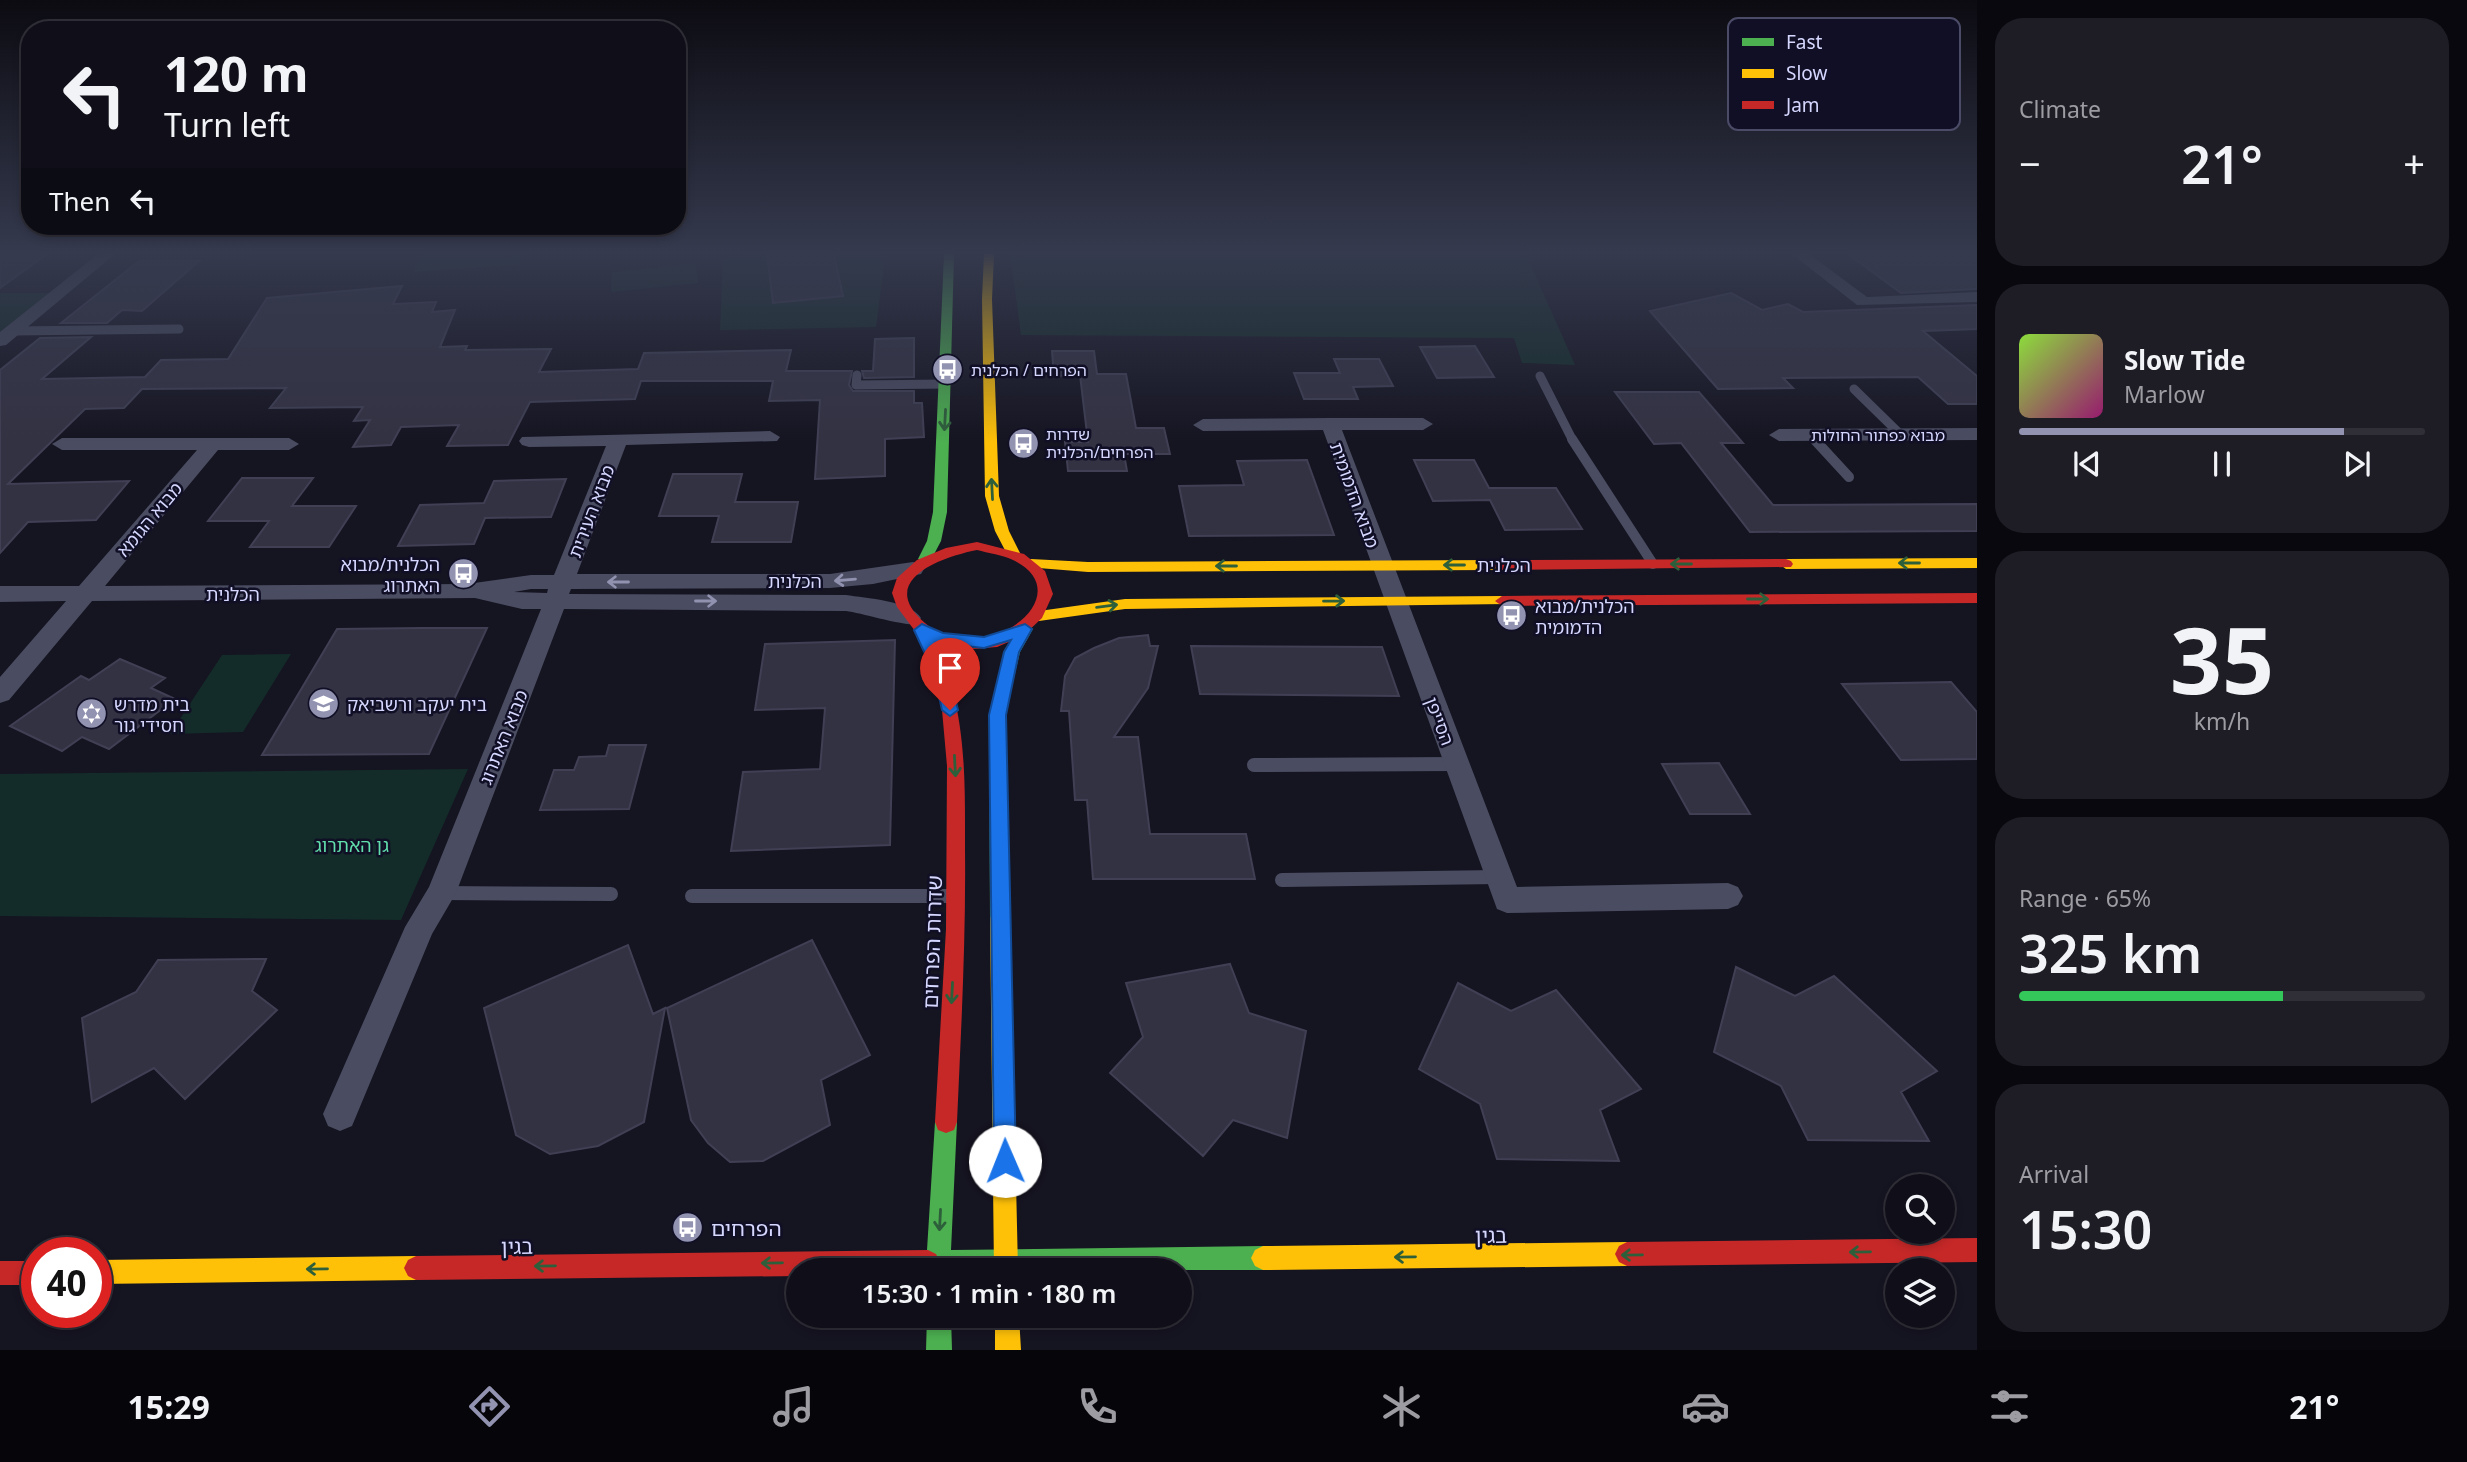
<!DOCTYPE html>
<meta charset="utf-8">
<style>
body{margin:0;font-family:"Noto Sans","Noto Sans Hebrew",sans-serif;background:#1e1d26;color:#f1f3f6;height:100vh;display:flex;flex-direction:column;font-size:26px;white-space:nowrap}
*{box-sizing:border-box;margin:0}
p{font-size:23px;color:#9c9ca2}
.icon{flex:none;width:38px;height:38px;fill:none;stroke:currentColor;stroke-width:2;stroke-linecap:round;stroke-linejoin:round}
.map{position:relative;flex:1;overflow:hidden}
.details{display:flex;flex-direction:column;gap:18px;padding:18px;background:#09080e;width:490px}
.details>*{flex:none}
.guide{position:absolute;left:21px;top:21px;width:665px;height:214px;border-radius:28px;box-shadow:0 4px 10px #0003,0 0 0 2px #302f38;background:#100f19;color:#f1f3f6;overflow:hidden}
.fabs{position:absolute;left:1885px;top:1174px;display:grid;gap:14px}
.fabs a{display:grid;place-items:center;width:70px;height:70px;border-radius:50%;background:#100f19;box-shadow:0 4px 10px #0003,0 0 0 2px #302f38;font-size:35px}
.speed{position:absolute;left:21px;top:1237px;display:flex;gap:14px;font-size:35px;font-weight:700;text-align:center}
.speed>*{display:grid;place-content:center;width:91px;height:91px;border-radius:50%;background:#100f19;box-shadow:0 4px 10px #0003,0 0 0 2px #302f38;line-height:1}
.speed .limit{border:10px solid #d22;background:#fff;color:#111}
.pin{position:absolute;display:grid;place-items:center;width:60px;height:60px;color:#fff;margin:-72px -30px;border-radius:50% 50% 50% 0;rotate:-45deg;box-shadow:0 0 7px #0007}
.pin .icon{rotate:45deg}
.me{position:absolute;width:77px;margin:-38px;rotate:359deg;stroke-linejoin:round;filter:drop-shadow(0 0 5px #0008)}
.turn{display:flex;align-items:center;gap:24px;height:147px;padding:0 28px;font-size:32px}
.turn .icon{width:91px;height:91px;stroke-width:2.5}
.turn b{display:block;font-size:49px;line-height:60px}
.then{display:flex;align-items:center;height:66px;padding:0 28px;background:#0003;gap:14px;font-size:26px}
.big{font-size:52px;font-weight:600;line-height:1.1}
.details .widget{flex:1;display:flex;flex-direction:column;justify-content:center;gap:10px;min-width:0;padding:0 24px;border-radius:28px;background:#1e1d26}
.details .dial{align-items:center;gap:0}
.dial b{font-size:91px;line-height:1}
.song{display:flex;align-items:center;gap:21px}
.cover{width:84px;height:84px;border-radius:10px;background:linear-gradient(135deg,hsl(90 70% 55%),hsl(320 70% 35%))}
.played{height:7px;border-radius:4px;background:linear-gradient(90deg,#9293b1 80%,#302f38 80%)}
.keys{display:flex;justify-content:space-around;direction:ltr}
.heat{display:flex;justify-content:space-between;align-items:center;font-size:38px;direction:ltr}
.charge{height:10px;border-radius:5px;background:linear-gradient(90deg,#34c759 65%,#302f38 0)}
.trip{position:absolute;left:786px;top:1258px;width:406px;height:70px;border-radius:35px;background:#100f19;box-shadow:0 4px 10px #0003,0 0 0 2px #302f38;font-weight:600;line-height:70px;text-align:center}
.menu{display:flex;height:112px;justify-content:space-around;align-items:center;background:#06060a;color:#9c9ca2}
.menu .icon{width:49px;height:49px}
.menu .current{color:#9293b1}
.menu b{font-size:32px;color:#f1f3f6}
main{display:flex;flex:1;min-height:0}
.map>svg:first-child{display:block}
</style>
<main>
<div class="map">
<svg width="1977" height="1350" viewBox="0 0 1977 1350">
<rect width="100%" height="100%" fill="#151421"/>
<!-- green -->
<path fill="#132c29" d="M422,254H523L518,265L413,272Z
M752,254H879L884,267L876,327L720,330L723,258Z
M1010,254H1526L1575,365L1522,363L1514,338L1021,335Z
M696,263L698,283L611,292L612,272Z
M0,293H51L0,333Z
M291,654L243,732L170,734L222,655Z
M468,769L401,920L0,916V774Z"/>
<!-- building -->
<path fill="#333243" stroke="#403f54" stroke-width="2" d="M0,254H47L0,288Z
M767,254H834L843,296L773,303Z
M1848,254H1977V289L1901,293Z
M139,261H199L142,311L122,310L107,323H61Z
M402,286L393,304L436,302L432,312L455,310L440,347L467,346L465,350L551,349L539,372L638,369L644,353L791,350L786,371H852L849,385L853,391H914V403H922L924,437L885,439V476L815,479L820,400L769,401L773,381H641L635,399L530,402L508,445L447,446L459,425L401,427L391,445L353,447L370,420L354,421L363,407L270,408L286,388L142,389L124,408L85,409L8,484L129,481L96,520L28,522L0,553V370L40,338L91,337L42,379L145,377L161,360L228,359L267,298Z
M1731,293L1762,310L1788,304L1803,312L1977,305V329L1923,331L1977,376V404H1948L1918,377L1783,378L1793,388L1718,389L1650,311Z
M914,338V377L864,378L862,371H873L875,339Z
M1475,346L1494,377L1437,378L1420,347Z
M1052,351H1094L1097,374H1126L1136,428H1164L1170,454H1124L1127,471H1068L1065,442H1088L1080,375L1054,376Z
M1334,359H1379L1393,386L1353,387L1358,399H1304L1294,373H1340Z
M1615,392H1699L1743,443H1721L1773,505L1977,504V531L1750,532L1681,443L1654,444Z
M1307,460L1334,535L1189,536L1179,486L1244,485L1237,461Z
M1414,460H1474L1489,488H1556L1582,529L1505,530L1490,500L1433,501Z
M673,474H742L735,502H798L791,542H712L719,516H659Z
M242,478H313L292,506H356L329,547H250L269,521H208Z
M566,479L551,517L485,518L474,544L398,546L420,505L484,503L494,481Z
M422,628H487L429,754L262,755L337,629Z
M1148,635L1150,646H1158L1148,688L1114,737H1138L1150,834H1246L1255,879H1093L1087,800H1075L1069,711H1061L1065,676L1075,658L1094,648L1119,638Z
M895,640L890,845L731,851L743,772L820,769L825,708L755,710L765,644Z
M1191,646L1382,647L1399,696L1200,694Z
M120,659L165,678L151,688L175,699L109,749L82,737L62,751L10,726L81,676L89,680Z
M1951,682L1977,712V759L1901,760L1842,684Z
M609,745H646L629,809L540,810L554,770H574L579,757L606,756Z
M1719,763L1750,814H1690L1662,764Z
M812,940L870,1055L821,1080L830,1125L763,1161L730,1162L708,1143L691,1120L667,1008Z
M628,945L653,1014L665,1008L644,1122L598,1146L550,1154L516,1135L484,1008Z
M266,959L252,991L277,1010L185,1099L154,1068L92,1102L82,1018L136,992L158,960Z
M1230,964L1249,1013L1306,1031L1287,1138L1233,1120L1203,1156L1110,1073L1143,1037L1126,983Z
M1736,967L1795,996L1834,976L1937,1071L1901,1092L1929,1141L1808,1140L1781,1086L1714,1052Z
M1458,983L1511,1011L1556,990L1641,1089L1600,1110L1619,1161L1497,1159L1480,1104L1419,1069Z"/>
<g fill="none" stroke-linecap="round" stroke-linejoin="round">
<!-- lane-far2 -->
<path stroke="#4a4c61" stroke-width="9" d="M13,331L179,329
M857,375L856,385L946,384
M1540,376L1573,441
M1854,389L1901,435
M1810,435L1816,441"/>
<!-- lane-far1 -->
<path stroke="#4a4c61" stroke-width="10" d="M1572,439L1653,564
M1814,439L1849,477"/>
<!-- lane -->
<path stroke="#4a4c61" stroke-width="14" d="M1254,765L1456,764
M1282,880L1498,877
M441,893L611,894
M692,896H954"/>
<!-- street -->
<path fill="#4a4c61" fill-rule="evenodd" d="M98,254H115L6,345L0,346V332Z
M1792,254H1809L1867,297L1977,292V302L1857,305Z
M1330,418H1423L1433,424L1423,430H1342L1517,887L1728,883L1738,887L1743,896L1738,905L1728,909L1507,913L1497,909L1323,430L1203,431L1193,425L1203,419Z
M1977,428V440L1779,441L1769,435L1779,429Z
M770,431L780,437L777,441L626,445L577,574H830L913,562L921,564L924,569L921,574L873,584L830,588L571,589L569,594L846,595C865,598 911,601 921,618L917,624C907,627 862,613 846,611L564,609L456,893L432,934L352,1126L340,1131L328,1126L323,1114L405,927L429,887L541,609H522L475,598L92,601L9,700L0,703V677L66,601L0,602V586H79L197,450H62L52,444L62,438H289L299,444L289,450H218L105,586L467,584L531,575H554L606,446L529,447L522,445L519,441L522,437ZM531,589H548L547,593L514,592Z"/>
<!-- fast -->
<path fill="#4caf50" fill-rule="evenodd" d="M944,254H954L947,512L941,541L930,562L925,564L918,559L927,541L933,512Z
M1025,624L1033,629L1020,652L1005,715L1010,918L1007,924L1000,926L993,924L990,918L989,715L1004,652L1020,625Z
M946,1111L954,1114L957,1122L951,1250L1263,1246L1271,1250L1275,1258L1271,1266L1263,1270H920L916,1262L920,1254L927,1250L935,1122L938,1114Z
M927,1316H951L952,1350H926Z"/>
<!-- slow -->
<path fill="#ffc107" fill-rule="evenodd" d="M984,254H994L992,299L999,496L1009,531L1020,553L1013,558L1008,556L995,531L985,496L982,299Z
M1977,558V568L1786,569L1779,564L1786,559Z
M1031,559L1088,562L1499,560L1506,565L1499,570L1088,572L1026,567L1024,564Z
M1502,596L1509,601L1507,604L1125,609L1039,621L1032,616L1039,611L1125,599Z
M1000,910L1007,912L1010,918L1018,1270H994L990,918L993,912Z
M1627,1242L1635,1246L1639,1254L1635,1262L1627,1266L1263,1270L1255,1266L1251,1258L1255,1250L1263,1246Z
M416,1256L424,1260L428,1268L424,1276L416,1280L96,1284V1260Z
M995,1316H1019L1021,1350H995Z"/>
<!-- jam -->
<path fill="#c62828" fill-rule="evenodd" d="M977,542L1024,554L1045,571L1053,594L1042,618L1023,636L997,647L961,650L935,642C967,709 965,777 965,850C966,941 961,1031 957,1122L954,1130L946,1133L938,1130L935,1122L946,929L947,766L942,710L933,671L915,631L897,607L892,593L897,578L917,560L946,548ZM977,550C988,553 1003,555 1013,560C1085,595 982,673 925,623C875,580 942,557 977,550Z
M1786,559L1791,561L1793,564L1791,567L1499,570L1492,565L1499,560Z
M1977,593V603L1502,606L1495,601L1502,596Z
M1977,1238V1262L1627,1266L1619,1262L1615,1254L1619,1246L1627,1242Z
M928,1250L936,1254L940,1262L936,1270H798V1276L416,1280L408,1276L404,1268L408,1260L416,1256Z
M0,1261H37V1285H0Z"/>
</g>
<!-- one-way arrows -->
<defs><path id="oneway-shaft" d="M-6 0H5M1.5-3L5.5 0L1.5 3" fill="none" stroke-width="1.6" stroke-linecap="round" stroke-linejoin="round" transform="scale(1.75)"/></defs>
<g stroke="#2e5f3b">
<use href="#oneway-shaft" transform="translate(945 420) rotate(93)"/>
<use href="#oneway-shaft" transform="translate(992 489) rotate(-93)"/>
<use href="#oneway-shaft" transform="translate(1909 563) rotate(180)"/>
<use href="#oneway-shaft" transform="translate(1681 564) rotate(180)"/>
<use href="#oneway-shaft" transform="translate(1454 565) rotate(180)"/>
<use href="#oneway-shaft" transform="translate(1226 566) rotate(180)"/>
<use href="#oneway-shaft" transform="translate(1758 599)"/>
<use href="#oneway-shaft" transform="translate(1334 601) rotate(-1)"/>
<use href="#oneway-shaft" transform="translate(1107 606) rotate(-7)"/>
<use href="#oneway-shaft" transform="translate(955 766) rotate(87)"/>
<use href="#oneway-shaft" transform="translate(952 993) rotate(93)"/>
<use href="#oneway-shaft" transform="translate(940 1220) rotate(93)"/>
<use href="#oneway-shaft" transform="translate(1860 1252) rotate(179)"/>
<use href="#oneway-shaft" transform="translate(1632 1255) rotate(179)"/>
<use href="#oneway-shaft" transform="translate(1405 1257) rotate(179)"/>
<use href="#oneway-shaft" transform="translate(772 1263) rotate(179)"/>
<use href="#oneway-shaft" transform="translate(545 1266) rotate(179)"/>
<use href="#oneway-shaft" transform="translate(317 1269) rotate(179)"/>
</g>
<g stroke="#9092b0">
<use href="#oneway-shaft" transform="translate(845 580) rotate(175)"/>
<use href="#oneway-shaft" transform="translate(618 582) rotate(180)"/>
<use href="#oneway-shaft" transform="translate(706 601)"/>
</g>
<!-- sky -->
<linearGradient id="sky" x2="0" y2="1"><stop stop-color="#0c0b12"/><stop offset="0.57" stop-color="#353a4e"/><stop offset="1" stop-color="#353a4e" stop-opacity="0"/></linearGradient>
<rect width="1977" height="443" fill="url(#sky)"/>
<!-- route -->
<path fill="#1a73e8" stroke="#114b97" stroke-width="2" d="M922,624L943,633L984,637L1025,624L1032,629L1019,652L1006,715L1016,1161L1013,1169L1005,1172L997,1169L994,1161L989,715L1004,652L1011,640L984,648L936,643L949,671L958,710L950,716L942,710L933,671L914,630Z"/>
<!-- icons -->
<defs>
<symbol id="bus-disc" viewBox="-11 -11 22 22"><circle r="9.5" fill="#9293b1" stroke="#100f26"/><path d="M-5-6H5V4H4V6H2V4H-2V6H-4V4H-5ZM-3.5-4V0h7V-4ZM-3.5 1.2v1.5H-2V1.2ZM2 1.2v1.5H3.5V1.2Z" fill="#fff"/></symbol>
<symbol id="school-disc" viewBox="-11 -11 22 22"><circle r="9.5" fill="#9293b1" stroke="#100f26"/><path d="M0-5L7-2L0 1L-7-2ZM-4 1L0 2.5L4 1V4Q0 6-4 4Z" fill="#fff"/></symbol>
<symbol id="synagogue-disc" viewBox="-11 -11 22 22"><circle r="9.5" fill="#9293b1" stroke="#100f26"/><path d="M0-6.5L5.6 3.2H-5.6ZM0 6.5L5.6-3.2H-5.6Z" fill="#fff"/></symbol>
</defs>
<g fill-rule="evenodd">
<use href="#bus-disc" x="930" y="352" width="35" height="35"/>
<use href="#bus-disc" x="1006" y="426" width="35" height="35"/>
<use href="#bus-disc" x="446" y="556" width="35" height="35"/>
<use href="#bus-disc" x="1494" y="598" width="35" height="35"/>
<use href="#school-disc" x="306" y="686" width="35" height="35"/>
<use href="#synagogue-disc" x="74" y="696" width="35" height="35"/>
<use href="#bus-disc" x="670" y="1210" width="35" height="35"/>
</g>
<g text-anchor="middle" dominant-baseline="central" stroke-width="5" stroke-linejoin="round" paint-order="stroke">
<!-- far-poi labels -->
<g font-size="16" fill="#d5d7fe" stroke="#100f26" text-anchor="start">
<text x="971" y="370">הפרחים / הכלנית</text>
<text x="1046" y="434">שדרות<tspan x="1046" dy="18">הפרחים/הכלנית</tspan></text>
</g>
<!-- far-street labels -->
<g font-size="16" fill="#d5d7fe" stroke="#100f26">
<text x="1878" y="435">מבוא כפתור החולות</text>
</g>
<!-- street labels -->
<g font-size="18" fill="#d5d7fe" stroke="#100f26">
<text transform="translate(1355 495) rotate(70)">מבוא הדמומית</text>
<text transform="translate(591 511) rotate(-69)">מבוא העירית</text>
<text transform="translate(149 519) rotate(-50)">מבוא הגומא</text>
<text x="1504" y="565">הכלנית</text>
<text x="795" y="581">הכלנית</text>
<text x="233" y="594">הכלנית</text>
<text transform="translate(1440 721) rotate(69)">הסייפן</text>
<text transform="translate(503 737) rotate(-68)">מבוא האתרוג</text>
</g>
<!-- poi labels -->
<g font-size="18" fill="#d5d7fe" stroke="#100f26" text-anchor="start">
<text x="440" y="564" text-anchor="end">הכלנית/מבוא<tspan x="440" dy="21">האתרוג</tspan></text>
<text x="1535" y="606">הכלנית/מבוא<tspan x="1535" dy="21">הדמומית</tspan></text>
<text x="114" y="704">בית מדרש<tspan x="114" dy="21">חסידי גור</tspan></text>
<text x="347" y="704">בית יעקב ורשביאק</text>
</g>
<!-- park labels -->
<g font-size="18" fill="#61deab" stroke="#100f26">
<text x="352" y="845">גן האתרוג</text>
</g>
<!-- near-street labels -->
<g font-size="21" fill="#d5d7fe" stroke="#100f26">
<text transform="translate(932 942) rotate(-88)">שדרות הפרחים</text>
<text transform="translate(1491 1235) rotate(-1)">בגין</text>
<text transform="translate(517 1246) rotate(-1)">בגין</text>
</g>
<!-- near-poi labels -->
<g font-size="21" fill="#d5d7fe" stroke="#100f26" text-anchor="start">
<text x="711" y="1228">הפרחים</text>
</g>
</g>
<!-- legend -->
<rect x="1728" y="18" width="232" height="112" rx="10" fill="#100f26" stroke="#4b4b67" stroke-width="2"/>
<rect x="1742" y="38" width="32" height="8" fill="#4caf50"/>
<rect x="1742" y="69" width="32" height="9" fill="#ffc107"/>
<rect x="1742" y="101" width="32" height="8" fill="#c62828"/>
<g font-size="19" fill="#d5d7fe">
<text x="1786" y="49">Fast</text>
<text x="1786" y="80">Slow</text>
<text x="1786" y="112">Jam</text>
</g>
</svg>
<div class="fabs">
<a><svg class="icon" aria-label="search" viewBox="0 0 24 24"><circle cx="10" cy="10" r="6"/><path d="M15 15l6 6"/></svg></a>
<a><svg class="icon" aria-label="layers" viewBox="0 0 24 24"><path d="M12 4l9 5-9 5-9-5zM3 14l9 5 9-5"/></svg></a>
</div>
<div class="speed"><div class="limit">40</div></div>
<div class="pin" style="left:950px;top:710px;background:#d93025"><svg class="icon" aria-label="arrive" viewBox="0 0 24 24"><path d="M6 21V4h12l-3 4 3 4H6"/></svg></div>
<svg class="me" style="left:1005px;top:1161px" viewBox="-20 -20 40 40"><circle r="19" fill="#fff"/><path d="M0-13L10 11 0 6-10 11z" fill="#1a73e8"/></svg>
<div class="trip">15:30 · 1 min · 180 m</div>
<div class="guide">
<div class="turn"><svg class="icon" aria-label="left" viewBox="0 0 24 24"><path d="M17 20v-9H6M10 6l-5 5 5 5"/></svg><div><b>120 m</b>Turn left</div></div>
<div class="then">Then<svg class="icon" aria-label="left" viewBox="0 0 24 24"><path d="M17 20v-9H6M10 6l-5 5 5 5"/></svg></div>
</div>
</div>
<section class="details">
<div class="widget"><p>Climate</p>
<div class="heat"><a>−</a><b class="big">21°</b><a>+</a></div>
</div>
<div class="widget">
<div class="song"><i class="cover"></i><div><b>Slow Tide</b><p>Marlow</p></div></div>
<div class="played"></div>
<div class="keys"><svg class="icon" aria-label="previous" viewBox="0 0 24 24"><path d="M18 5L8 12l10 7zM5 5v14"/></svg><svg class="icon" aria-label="pause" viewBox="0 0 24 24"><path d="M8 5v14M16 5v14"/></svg><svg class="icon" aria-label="next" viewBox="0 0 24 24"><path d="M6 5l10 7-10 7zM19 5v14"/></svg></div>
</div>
<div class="widget dial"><b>35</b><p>km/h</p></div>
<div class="widget"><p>Range · 65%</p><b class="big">325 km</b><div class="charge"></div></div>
<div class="widget"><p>Arrival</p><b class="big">15:30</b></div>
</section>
</main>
<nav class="menu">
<b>15:29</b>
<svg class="icon current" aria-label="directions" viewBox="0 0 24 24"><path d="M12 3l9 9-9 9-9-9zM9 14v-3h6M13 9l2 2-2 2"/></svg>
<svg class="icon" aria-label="music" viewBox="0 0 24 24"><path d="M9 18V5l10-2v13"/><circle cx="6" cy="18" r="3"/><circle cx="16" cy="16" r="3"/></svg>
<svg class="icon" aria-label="phone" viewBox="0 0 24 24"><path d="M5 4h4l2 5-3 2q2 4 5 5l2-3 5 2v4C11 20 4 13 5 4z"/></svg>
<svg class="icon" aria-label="climate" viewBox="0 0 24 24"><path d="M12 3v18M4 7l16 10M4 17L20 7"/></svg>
<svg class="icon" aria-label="car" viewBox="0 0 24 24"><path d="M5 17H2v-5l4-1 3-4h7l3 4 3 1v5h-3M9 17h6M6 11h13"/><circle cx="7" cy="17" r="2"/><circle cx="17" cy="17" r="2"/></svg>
<svg class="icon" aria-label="filters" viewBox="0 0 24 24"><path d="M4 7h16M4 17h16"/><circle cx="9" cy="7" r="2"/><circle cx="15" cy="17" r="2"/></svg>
<b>21°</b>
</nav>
